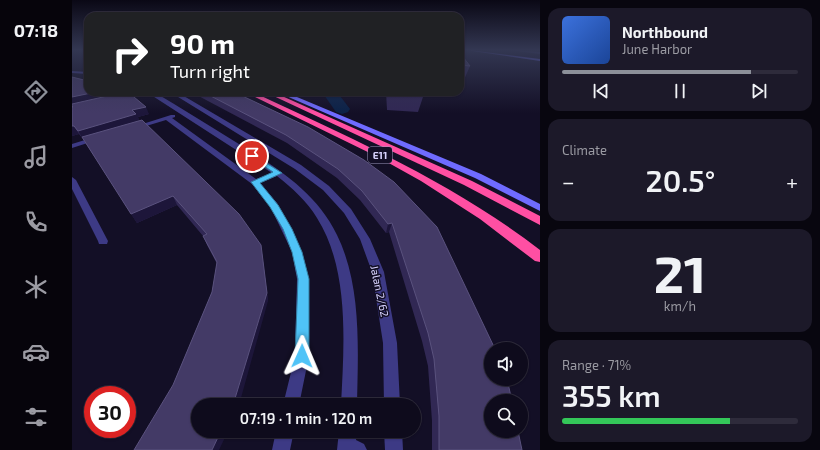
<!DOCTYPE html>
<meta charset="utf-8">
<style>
body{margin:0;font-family:"Exo 2",sans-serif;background:#1c1929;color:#f1f3f6;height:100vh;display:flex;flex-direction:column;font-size:15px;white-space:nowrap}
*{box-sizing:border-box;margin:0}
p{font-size:13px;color:#9b9ba3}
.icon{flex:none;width:22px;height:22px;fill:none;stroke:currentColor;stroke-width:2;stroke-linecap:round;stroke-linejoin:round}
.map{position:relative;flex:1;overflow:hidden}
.details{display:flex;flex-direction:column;gap:8px;padding:8px;background:#08060f;width:280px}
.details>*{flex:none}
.hud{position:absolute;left:12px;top:12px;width:380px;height:84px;border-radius:12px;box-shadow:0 1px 3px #0004,0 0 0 1px #2e2b3b;background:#202124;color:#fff;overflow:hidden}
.buttons{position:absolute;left:412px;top:342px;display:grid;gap:8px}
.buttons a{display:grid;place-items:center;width:44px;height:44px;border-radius:50%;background:#0e0b1c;box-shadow:0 1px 3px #0004,0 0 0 1px #2e2b3b;font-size:20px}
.speed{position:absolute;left:12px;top:386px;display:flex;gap:8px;font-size:20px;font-weight:700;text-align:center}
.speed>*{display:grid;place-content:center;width:52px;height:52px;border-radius:50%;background:#0e0b1c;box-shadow:0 1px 3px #0004,0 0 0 1px #2e2b3b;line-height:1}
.speed .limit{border:6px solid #d22;background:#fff;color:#111}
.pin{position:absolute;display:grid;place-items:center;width:34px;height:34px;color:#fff;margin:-17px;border:2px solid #fff;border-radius:50%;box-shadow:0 1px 4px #0007}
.me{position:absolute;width:44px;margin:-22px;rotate:1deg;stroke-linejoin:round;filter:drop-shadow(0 0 3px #0008)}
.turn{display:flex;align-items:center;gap:14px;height:84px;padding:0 20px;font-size:18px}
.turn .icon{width:52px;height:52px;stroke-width:2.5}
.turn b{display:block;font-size:28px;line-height:34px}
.big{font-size:30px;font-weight:600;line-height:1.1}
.details .widget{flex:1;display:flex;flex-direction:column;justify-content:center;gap:6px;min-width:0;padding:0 14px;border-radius:12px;background:#1c1929}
.details .dial{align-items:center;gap:0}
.dial b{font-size:52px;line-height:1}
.song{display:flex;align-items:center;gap:12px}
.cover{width:48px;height:48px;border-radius:6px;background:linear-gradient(135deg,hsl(220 70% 55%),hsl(220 70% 35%))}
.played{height:4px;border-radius:2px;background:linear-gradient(90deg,#8c9099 80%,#2e2b3b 80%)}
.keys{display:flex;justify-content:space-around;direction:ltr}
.heat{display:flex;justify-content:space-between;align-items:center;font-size:22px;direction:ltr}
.charge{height:6px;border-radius:3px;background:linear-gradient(90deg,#34c759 71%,#2e2b3b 0)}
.trip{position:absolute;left:119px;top:398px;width:230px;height:40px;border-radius:20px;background:#0e0b1c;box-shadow:0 1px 3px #0004,0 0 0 1px #2e2b3b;font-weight:600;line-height:40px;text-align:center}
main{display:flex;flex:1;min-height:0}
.tabs{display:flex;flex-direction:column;width:72px;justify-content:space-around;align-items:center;background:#06040b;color:#9b9ba3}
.tabs .icon{width:28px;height:28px}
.tabs .selected{color:#8c9099}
.tabs b{font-size:18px;color:#f1f3f6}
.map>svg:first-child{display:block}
</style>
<main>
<nav class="tabs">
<b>07:18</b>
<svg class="icon selected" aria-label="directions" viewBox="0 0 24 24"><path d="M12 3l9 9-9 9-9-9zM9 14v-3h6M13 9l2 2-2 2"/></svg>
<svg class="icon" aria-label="music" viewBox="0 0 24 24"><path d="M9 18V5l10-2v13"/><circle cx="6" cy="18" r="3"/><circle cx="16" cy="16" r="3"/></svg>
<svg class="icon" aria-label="phone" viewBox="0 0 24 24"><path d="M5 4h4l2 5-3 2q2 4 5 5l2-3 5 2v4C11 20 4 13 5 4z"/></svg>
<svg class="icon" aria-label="climate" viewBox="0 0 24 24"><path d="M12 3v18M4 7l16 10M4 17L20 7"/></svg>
<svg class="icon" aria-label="car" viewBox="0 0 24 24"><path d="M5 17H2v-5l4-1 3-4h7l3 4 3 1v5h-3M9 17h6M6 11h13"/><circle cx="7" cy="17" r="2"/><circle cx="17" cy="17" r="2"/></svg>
<svg class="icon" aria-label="filters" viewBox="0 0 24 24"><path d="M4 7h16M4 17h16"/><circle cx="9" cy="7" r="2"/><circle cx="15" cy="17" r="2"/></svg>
</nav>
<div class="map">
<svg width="468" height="450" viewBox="0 0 468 450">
<rect width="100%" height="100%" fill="#130f26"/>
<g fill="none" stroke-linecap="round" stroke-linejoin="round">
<!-- river -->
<path fill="#0c2248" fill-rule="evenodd" d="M250,92H265L278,109L276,112L270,114L264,112Z"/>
<!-- minor -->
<path fill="#3d3a85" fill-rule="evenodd" d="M443,50L468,52V54L445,51Z
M0,71L16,72V74L0,73Z
M67,92H82C109,108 135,124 162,141C202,166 244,191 265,235C290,286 286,350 285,405H269C272,346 278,270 245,218C235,201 220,188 205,176L188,183L205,203L220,229L230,252L237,279V356L227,405H211L223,356L225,279L220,252L198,206L180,184L94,120L61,130L58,128L99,115H103V117L100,118L184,179L200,173L76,93L47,100L44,98Z
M98,92H105L229,165L257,186L279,209L298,239L312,272L325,343L328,405H312L311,343L300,272L288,239L272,213L251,190L223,169Z
M26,136L28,137V139L0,148V144Z
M0,177L4,180L36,241L35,244H27L26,241L0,189Z
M204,431H222L218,450H200Z
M267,431H285L284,440L292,444L295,450H265Z
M312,431H330L331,450H313Z"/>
<!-- secondary -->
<path fill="#6f6bff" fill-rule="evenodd" d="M398,50L468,59V61L400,51Z
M205,92H213L409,174L468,204V211L403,178Z"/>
<!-- motorway -->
<path fill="#ff4fa3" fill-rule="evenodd" d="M173,92H181C283,140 378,181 468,250V262L463,261L408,219L349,181L306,157Z
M193,92H201L400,181L468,216V225L392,185Z"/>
</g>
<!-- wall -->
<path fill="#312854" d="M388,53L398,66L391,82H388Z
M0,77L48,92V93L77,114L66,117L67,121L189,245L196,301L101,385L140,292L145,264L135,245L131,236L105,205L65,223L11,139L7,134L0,136Z
M119,92H162L292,160L450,450H360V421L356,366L350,341L317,232L314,233L288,200L265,178L215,143Z
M314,92H351L352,94L346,112L315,110Z"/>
<!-- shaded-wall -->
<path fill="#1d163a" d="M24,92H48L49,95L0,105V97Z
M74,107L77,114L66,117L68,122L11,139L6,131L60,110Z
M0,126H2L7,134L0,136Z
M101,196L105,205L65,223L59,214Z
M320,223L317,232L314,233L316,224Z
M189,245L196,301L167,405H161Z
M149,431H156L147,450H140Z"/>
<!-- building -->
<path fill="#433a66" stroke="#5a527e" d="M388,53L398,66L388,65Z
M0,77L16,81V92H24L0,97Z
M53,92H56L74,107L60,110L64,114L6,131L2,126H0V107H1L0,106V104Z
M131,92H162L236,127L292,160L322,182L365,227L423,349H419V379H435L440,401H419V431H446L450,450H367V416L362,359L356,333L320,223L316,224L290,191L266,169L214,135Z
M322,92H351L352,94Z
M70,120L167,214L189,245L195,293L161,405H126V431H149L140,450H62L101,385L140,292L145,262L131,236L135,234L101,196L59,214L10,137Z"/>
<!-- sky -->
<linearGradient id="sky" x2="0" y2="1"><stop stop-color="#0a0815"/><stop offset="0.44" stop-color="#333752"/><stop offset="1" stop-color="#333752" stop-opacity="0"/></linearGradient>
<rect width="468" height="113" fill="url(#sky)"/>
<!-- route -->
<path fill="#4fc3f7" stroke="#337fa1" d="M180,154L210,173L188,183L206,205L220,229L230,252L237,279V356L235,360L230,362L225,360L223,356L226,279L220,252L211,229L198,207L179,182L201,172L178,157V155Z"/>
<g text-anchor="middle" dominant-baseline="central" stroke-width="3" stroke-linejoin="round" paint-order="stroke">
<!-- shield labels -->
<rect fill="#130f26" stroke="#9e99be" stroke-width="1" x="296" y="147" width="24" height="16" rx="3"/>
<g font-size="10" font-weight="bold" fill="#d9d4ff">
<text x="308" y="155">E11</text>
</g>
<!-- street labels -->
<g font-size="11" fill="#d9d4ff" stroke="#130f26">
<text transform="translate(308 291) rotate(78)">Jalan 2/62</text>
</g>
</g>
</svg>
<div class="buttons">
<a><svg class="icon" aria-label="sound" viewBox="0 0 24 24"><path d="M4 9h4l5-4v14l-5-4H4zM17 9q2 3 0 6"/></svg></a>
<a><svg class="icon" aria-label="search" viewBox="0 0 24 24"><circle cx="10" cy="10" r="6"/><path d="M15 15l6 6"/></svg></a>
</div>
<div class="speed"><div class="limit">30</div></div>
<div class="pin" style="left:180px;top:156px;background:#d93025"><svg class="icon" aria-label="arrive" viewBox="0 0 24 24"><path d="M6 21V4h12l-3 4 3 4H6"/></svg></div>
<svg class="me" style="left:230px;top:356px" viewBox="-20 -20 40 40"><path d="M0-17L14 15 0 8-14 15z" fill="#4fc3f7" stroke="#fff" stroke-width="4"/></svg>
<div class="trip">07:19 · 1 min · 120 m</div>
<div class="hud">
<div class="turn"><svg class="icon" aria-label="right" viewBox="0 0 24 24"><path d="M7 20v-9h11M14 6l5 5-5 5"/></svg><div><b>90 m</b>Turn right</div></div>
</div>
</div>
<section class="details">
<div class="widget">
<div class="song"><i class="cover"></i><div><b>Northbound</b><p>June Harbor</p></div></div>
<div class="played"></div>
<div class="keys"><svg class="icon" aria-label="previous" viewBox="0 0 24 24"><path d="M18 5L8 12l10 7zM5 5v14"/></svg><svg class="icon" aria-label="pause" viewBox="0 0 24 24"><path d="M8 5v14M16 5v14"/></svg><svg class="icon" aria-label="next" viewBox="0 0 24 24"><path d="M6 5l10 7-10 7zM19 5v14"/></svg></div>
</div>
<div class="widget"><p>Climate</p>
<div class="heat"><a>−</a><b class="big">20.5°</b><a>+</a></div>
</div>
<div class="widget dial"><b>21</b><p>km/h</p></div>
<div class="widget"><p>Range · 71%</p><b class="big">355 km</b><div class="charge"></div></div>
</section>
</main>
